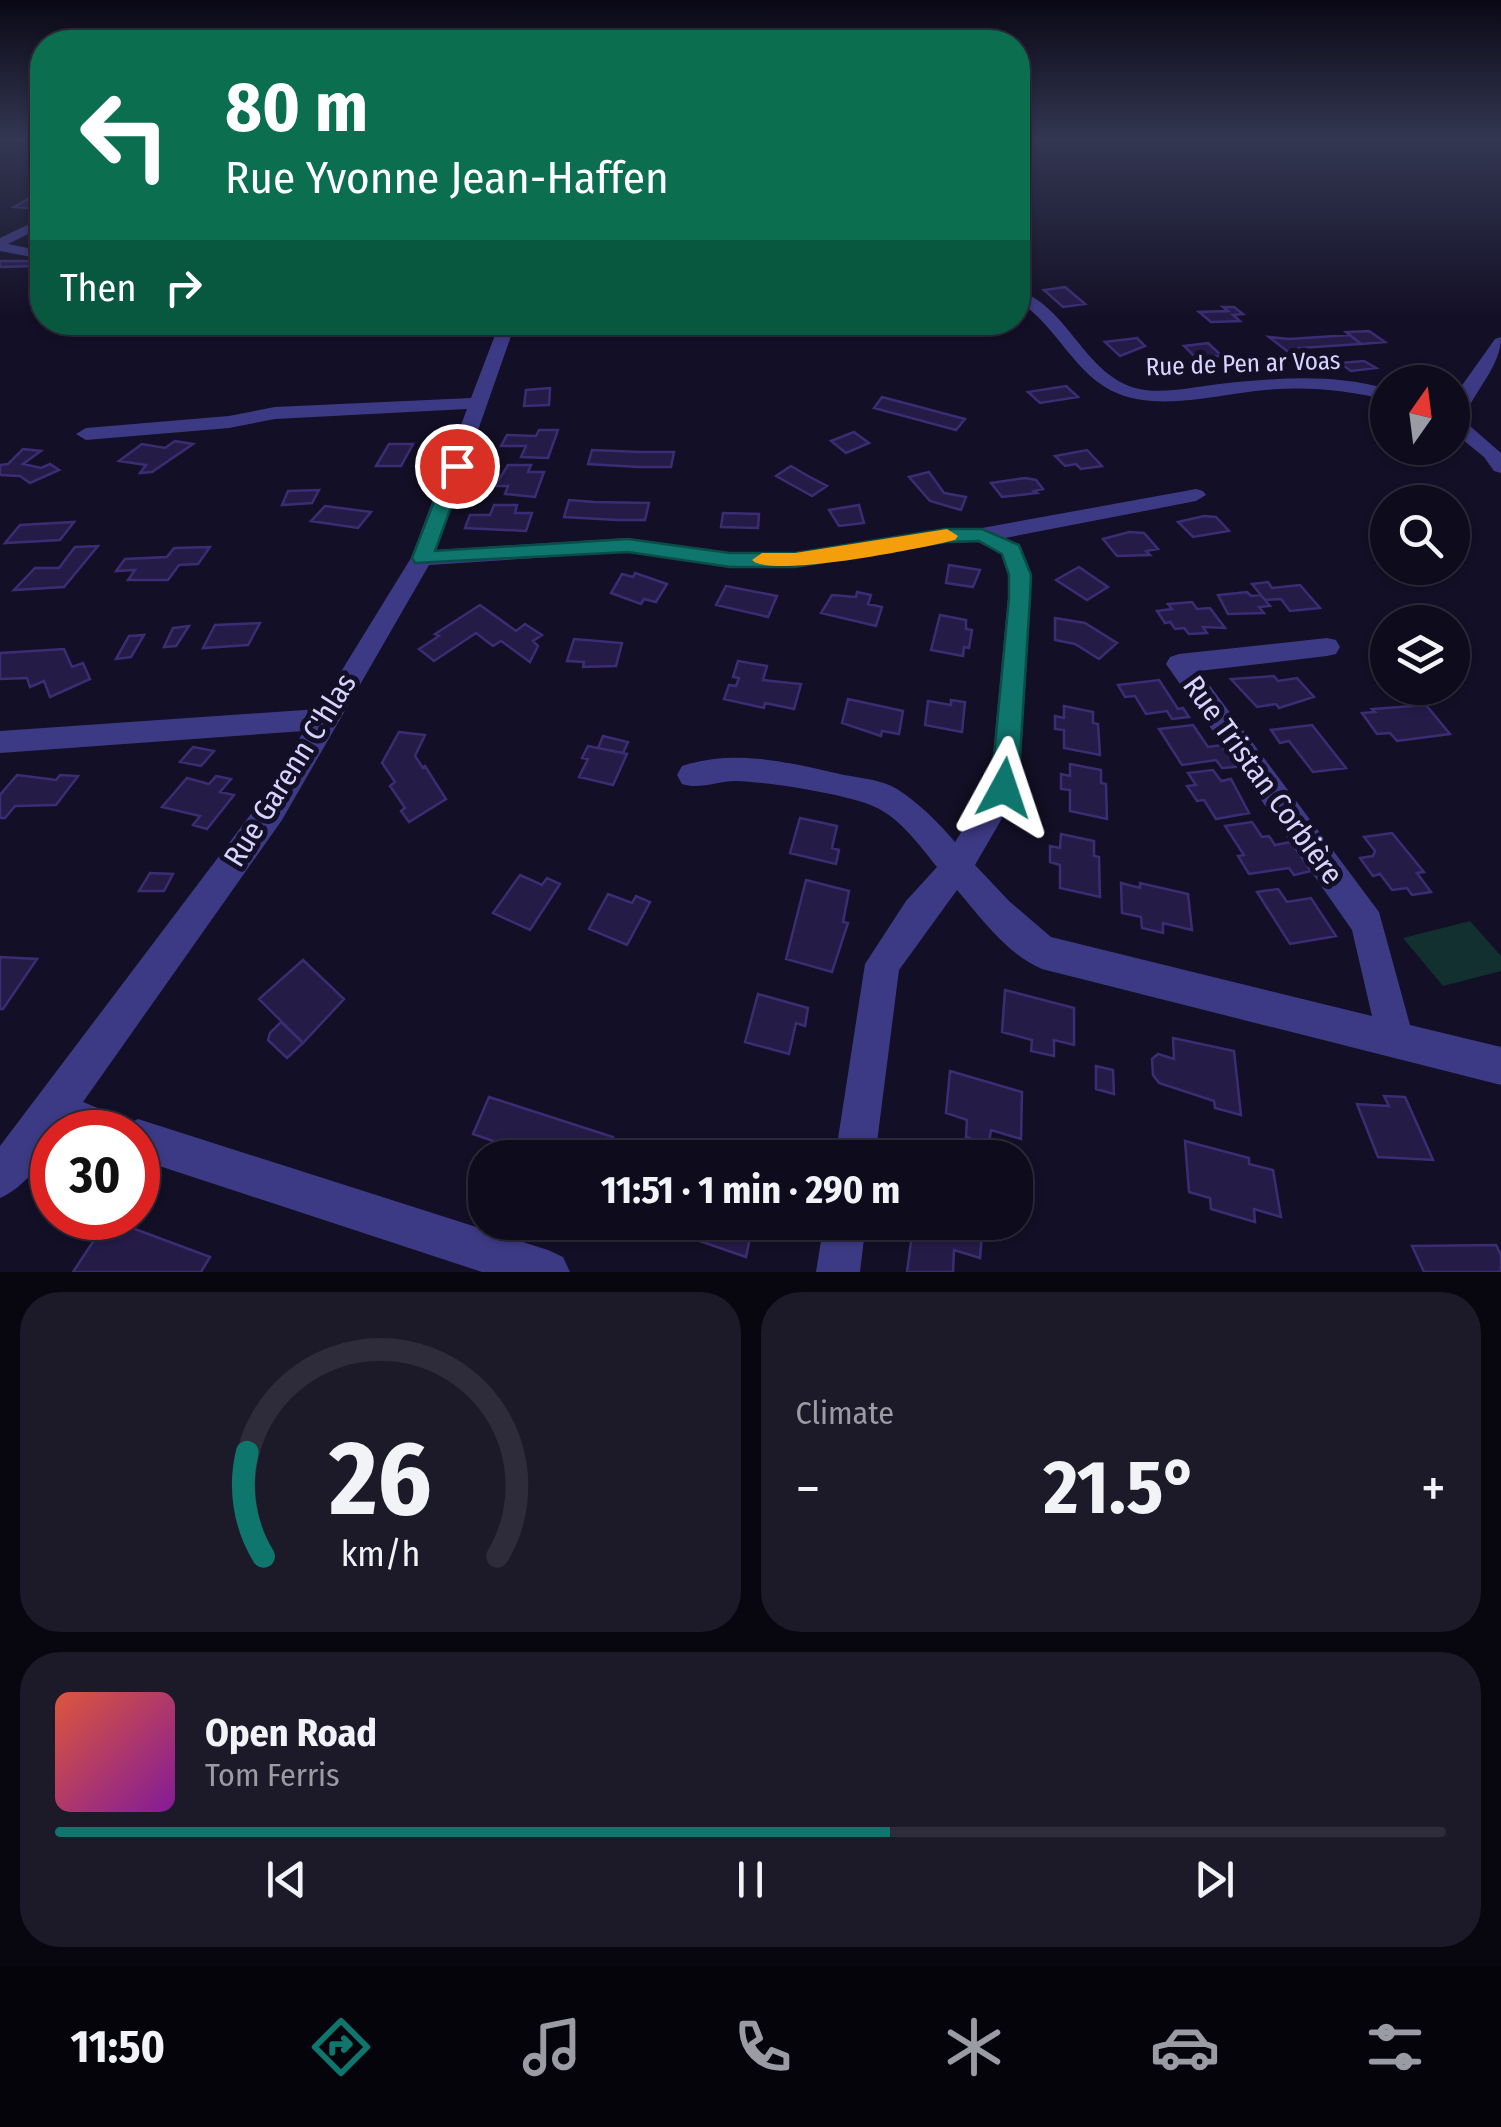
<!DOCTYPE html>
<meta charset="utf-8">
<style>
body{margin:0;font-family:"Fira Sans Condensed",sans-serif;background:#1c1929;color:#f1f3f6;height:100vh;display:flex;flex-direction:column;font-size:38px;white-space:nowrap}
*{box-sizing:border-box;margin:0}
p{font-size:32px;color:#9b9ba3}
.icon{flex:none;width:55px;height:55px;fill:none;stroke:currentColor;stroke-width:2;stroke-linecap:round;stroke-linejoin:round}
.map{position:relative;height:1272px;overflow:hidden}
.side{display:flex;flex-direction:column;gap:20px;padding:20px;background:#08060f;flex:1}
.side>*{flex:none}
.top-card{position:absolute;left:30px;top:30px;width:1000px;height:305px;border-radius:40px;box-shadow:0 2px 8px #0004,0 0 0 2px #2e2b3b;background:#0b6e4f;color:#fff;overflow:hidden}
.needle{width:65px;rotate:14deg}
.buttons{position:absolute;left:1370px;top:365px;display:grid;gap:20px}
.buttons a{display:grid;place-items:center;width:100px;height:100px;border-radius:50%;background:#0e0b1c;box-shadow:0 2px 8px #0004,0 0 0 2px #2e2b3b;font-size:50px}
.speed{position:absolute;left:30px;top:1110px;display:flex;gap:20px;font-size:50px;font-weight:700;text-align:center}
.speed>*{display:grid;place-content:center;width:130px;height:130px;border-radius:50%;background:#0e0b1c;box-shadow:0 2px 8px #0004,0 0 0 2px #2e2b3b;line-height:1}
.speed .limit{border:15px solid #d22;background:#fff;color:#111}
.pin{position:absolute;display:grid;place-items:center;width:85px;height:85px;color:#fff;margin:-42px;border:5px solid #fff;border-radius:50%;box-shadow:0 2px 10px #0007}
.me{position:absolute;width:110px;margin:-55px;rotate:5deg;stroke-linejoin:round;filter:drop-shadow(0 0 8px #0008)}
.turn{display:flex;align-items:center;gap:35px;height:210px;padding:0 30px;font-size:45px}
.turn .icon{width:130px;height:130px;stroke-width:2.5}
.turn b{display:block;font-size:70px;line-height:85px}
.then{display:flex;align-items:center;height:95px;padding:0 30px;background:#0003;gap:20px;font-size:38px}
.big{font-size:75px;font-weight:700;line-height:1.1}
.side .card{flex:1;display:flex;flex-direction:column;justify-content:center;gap:15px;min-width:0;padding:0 35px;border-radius:40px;background:#1c1929}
.side .dial{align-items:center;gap:0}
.dial svg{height:260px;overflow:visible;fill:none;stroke:#2e2b3b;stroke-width:7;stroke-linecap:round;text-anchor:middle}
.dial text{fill:#f1f3f6;stroke:none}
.song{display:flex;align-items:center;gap:30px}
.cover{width:120px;height:120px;border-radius:15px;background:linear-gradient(135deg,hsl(10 70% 55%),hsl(290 70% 35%))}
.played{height:10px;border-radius:5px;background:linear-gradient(90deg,#0f766e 60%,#2e2b3b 60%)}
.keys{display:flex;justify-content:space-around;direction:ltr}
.heat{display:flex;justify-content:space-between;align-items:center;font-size:55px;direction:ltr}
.side .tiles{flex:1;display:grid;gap:20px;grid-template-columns:1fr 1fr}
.card:last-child{grid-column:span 2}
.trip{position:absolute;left:468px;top:1140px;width:565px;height:100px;border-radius:40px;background:#0e0b1c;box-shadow:0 2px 8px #0004,0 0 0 2px #2e2b3b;font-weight:700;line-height:100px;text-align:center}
.tab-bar{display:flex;height:160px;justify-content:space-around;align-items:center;background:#06040b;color:#9b9ba3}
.tab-bar .icon{width:70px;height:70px}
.tab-bar .active{color:#0f766e}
.tab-bar b{font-size:45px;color:#f1f3f6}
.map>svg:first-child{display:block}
</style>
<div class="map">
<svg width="1501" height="1272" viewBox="0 0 1501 1272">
<rect width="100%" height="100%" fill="#130f26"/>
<!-- green -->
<path fill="#12302f" d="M1470,921L1501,956V971L1443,986L1403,938Z"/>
<!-- building -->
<path fill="#241b47" stroke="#3b2d73" stroke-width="2.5" d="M30,198H42L36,203H42V209L14,207Z
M0,261H42L36,266L0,267Z
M1065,287L1085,304L1063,307L1044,290Z
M1223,307H1234L1243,314L1233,315L1240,321L1211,322L1199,312L1228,311Z
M828,322H856L860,332H832Z
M1369,331L1385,342L1361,344L1346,332Z
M1350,335L1361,344L1300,348L1308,354L1292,355L1269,337L1289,339Z
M1137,338L1145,346L1120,356L1105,342Z
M1208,343L1222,356L1195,357L1184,346Z
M1364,361L1376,368L1351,371L1340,363Z
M1066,386L1078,397L1040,403L1028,392Z
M550,388L549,405L524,406L526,390Z
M882,397L965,419L956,430L874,408Z
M539,430H558L548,458L521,457L526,446H501L507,435L536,436Z
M854,432L869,443L846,453L831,441Z
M175,441L193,444L152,472L140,473L146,465L119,461L142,444L165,448Z
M389,444H413L401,466H376Z
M23,449L41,451L23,464L41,468L50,464L59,470L30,483L20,476L0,475V465L8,464Z
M592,450L641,452H674L671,467H638L588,464Z
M1087,450L1102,466L1081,469L1076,464L1065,466L1055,456Z
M508,465H531L528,472H544L535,497L505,494L508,486H495Z
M791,466L808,476L827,486L812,496L776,476Z
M929,472L944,493L966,497L961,510L930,501L909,477Z
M1025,478L1036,480L1043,489L1034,491L1037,493L1002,497L991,483Z
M319,490L312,503L282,505L288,491Z
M569,500L594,502L649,503L645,520H618L564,517Z
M494,505H517L515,513H532L526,531L465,528L470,515H490Z
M859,505L864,523L839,526L829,510Z
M325,506L371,512L358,528L311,521Z
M723,513L759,514L758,528L721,527Z
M1204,516L1216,517L1229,531L1193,537L1178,522Z
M74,522L60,540L5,543L20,525Z
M1129,532L1144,533L1158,549L1146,551L1150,555L1117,556L1103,539Z
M98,546L64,587L14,590L35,568H59L75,547Z
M210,547L198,564L179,565L168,580H128L135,570L116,571L125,559L167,557L174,548Z
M949,565L980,570L973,587L946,583Z
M1079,567L1108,587L1087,600L1056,580Z
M635,573L667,584L656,602L644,599L641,604L611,593L622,574L633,577Z
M1268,582L1272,588L1300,585L1320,608L1290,611L1281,599L1265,600L1252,584Z
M726,586L777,596L768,617L716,605Z
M857,592L871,595L868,604L882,607L876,626L821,613L832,595L856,597Z
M1247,592L1251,596L1261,595L1270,606L1259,607L1264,613L1228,614L1218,595Z
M1192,602L1197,609L1210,608L1225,628L1203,627L1207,633L1189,634L1184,628L1175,629L1170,622L1165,623L1157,611L1172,609L1168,604Z
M480,605L516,631L525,624L542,635L533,641L538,646L530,662L501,641L493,646L476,633L434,661L419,649L439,636L435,634Z
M940,615L966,620V629L972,630L969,648L964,647L963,656L931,650Z
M1055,618L1085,623L1117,643L1099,659L1075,644L1055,640Z
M260,623L248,645L203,648L215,625Z
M189,626L176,646L164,647L173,628Z
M144,635L131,657L116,659L129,636Z
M574,639L622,643L616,666L583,667L584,662L567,661Z
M64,649L72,667L83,663L90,679L50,697L44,681L30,687L27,678L0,679V653Z
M738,661L767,666L763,680L801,684L794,709L765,703L764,708L724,699L729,685L736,686L739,678L733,677Z
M1274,676L1278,681L1297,678L1314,697L1279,708L1276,704L1257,707L1231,679Z
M1159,680L1178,709L1183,708L1189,717L1172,719L1167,711L1146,714L1135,696L1125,697L1118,685Z
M848,699L903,711L899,734L882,731L881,736L842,723Z
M951,700L965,702L962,732L925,725L928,701L951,705Z
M1426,705L1450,734L1397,741L1390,733L1377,734L1362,713L1375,712L1372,709Z
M1064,706L1093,712V723L1098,724L1100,755L1064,748V730L1055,729V716L1064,718Z
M1193,725L1208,747L1221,745L1236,767L1222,768L1216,760L1182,765L1159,729Z
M1312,725L1346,768L1313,772L1289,741L1280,743L1271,730Z
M399,732L425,735L415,756L423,768L425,766L446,799L409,822L401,811L405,808L390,786L395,782L382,763Z
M603,736L628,742L623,753L598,748Z
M588,746L627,754L613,785L579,777L588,759L582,758Z
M193,747L214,751L201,766L180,762Z
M1070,764L1101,770V783L1106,784L1107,819L1070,811V790L1061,789V774L1070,776Z
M1213,770L1221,781L1231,779L1249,813L1216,819L1204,800L1197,801L1187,786L1196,785L1188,773Z
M17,775L56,780L60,775L78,776L56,805L15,806L5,818H0V795Z
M216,776L231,779L220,792L234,795L207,829L193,825L200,816L162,807L187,778L209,784Z
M800,818L837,826L832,848L839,850L836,864L790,853Z
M1252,822L1262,837L1269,836L1275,845L1291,842L1311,871L1294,875L1289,868L1249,874L1238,856L1244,855L1225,826Z
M1392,833L1424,872L1417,873L1431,892L1412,895L1407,888L1392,890L1380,874L1373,876L1360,858L1373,856L1375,851L1364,837Z
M1061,834L1094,841V856L1099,857L1100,897L1060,888V865L1050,862V846L1060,848Z
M150,873L173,874L164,891H139Z
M520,875L542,885L547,878L560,884L530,930L493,913Z
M806,880L849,891L843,922L848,923L832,972L786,959Z
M1121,883L1140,888V883L1188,894L1192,930L1163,923V933L1142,928L1141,917L1122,913Z
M1278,889L1287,902L1311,898L1336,936L1290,944L1257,892Z
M608,894L632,903L636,896L650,902L627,945L589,929Z
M0,957L37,959L3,1009H0Z
M303,960L344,999L303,1043L259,999Z
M1005,990L1074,1008V1045L1054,1040V1056L1031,1051L1032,1040L1002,1032Z
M758,994L808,1008L805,1026L796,1023L789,1054L745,1042Z
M281,1022L303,1043L287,1058L268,1040L270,1033Z
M1173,1038L1234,1051L1241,1115L1215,1108L1214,1101L1159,1083L1153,1075L1152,1059L1158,1054L1174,1059Z
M1096,1066L1113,1070L1114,1094L1096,1089Z
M950,1071L1022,1092L1021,1139L991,1130L989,1144L966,1137L967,1120L946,1113Z
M1384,1096L1405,1097L1433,1160L1378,1157L1357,1104L1389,1106Z
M489,1097L613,1137L606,1158H489L496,1142L473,1134Z
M1185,1141L1249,1158V1164L1273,1170L1281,1217L1254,1209L1255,1222L1211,1209L1210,1198L1189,1192Z
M108,1219L210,1257L201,1272H73Z
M661,1222H782L779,1237L752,1228L746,1257L659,1227Z
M918,1222H983L980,1258L954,1250L953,1272H907L912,1234L917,1236Z
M1496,1245L1501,1255V1272H1424L1412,1246Z"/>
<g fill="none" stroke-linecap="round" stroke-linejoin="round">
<!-- minor -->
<path fill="#3d3a85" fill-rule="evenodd" d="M42,218V227L8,244L42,251V259L0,251V238Z
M1018,290C1068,307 1084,373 1135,388C1161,395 1193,387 1219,384C1277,378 1331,373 1388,389V400C1346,390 1308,386 1265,390C1220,394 1163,411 1119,394C1075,377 1057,325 1018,301Z
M500,322H516L436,550L628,538L730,553H795L945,529L982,528L1196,489L1203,491L1206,495L1196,501L1005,538L1020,545L1032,575L1019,789L975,865L1009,901L1051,937L1372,1016L1352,930L1166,664L1170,657L1179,654L1327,638L1336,640L1340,647L1336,654L1327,656L1199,671L1379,912L1410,1025L1501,1047V1085L1042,969C1008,955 981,918 957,890L899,970L875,1158H835L865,964L906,901L937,867C920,846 900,818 875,807C847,794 767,782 736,781C717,781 700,790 682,784L677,775L682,766C735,748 791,763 844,775C861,778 883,780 897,789C919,803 938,822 955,842L990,787L1008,598V575L1002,554L978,542L945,543L795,567H730L628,552L429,565L282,820L83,1102L132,1122L138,1119L548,1250L563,1257L570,1272H482L138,1159V1132H52C52,1156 21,1190 0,1198V1146L260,802L304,731L0,753V731L318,709L411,558L467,409L275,419L229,428L86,440L76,434L86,428L229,416L275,407L471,398Z
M1501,337C1501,367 1473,392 1463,420L1501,453V473L1494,471L1484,457L1452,431L1453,398L1495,339Z
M824,1222H866L860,1272H816Z"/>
</g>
<!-- sky -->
<linearGradient id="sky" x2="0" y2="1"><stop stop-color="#0a0815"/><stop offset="0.44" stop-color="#333752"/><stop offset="1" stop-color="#333752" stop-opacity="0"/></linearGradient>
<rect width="1501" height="318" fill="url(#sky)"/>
<!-- route -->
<path fill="#0f766e" stroke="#0a4d48" stroke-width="2.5" d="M457,460L466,466L435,551L628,539L730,553H795L945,529H982L1019,545L1031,575L1030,598L1018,788L1014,797L1004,800L995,797L991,788L1009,598V575L1002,554L979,541L945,542L795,567H730L628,552L415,563L412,558L448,466Z"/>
<!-- slow -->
<path fill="#f59e0b" d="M947,529L958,536L955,540C923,548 770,579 752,560L762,553H795Z"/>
<g text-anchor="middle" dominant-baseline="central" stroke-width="10" stroke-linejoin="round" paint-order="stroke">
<!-- far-street labels -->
<g font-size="25" fill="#d9d4ff" stroke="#130f26">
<text transform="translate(1243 364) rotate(-2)">Rue de Pen ar Voas</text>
</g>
<!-- street labels -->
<g font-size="30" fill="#d9d4ff" stroke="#130f26">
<text transform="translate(290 770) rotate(-58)">Rue Garenn C'hlas</text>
<text transform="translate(1263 780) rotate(54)">Rue Tristan Corbière</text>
</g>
</g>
</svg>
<div class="buttons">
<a><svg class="needle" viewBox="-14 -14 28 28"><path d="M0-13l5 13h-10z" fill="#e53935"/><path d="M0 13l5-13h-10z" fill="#9b9ba3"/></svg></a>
<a><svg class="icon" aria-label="search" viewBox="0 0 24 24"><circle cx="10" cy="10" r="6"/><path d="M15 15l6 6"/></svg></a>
<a><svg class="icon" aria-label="layers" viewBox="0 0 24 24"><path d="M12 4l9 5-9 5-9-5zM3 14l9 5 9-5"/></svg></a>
</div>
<div class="speed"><div class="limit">30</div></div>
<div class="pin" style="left:457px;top:466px;background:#d93025"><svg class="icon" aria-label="arrive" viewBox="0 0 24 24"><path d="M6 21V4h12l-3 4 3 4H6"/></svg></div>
<svg class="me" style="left:1004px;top:788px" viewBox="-20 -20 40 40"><path d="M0-17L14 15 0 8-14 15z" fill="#0f766e" stroke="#fff" stroke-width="4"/></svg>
<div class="trip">11:51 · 1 min · 290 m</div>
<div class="top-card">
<div class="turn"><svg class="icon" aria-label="left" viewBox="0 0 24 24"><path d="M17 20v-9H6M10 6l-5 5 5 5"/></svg><div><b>80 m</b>Rue Yvonne Jean-Haffen</div></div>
<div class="then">Then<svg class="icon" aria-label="right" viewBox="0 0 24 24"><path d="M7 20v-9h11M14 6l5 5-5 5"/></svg></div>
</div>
</div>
<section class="side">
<div class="tiles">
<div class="card dial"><svg viewBox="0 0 100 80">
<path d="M14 69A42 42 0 1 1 86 69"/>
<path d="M14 69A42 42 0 0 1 9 37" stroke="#0f766e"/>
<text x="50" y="56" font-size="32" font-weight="700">26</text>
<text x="50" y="72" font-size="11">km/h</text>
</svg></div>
<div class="card"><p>Climate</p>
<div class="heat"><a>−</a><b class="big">21.5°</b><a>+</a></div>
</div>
<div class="card">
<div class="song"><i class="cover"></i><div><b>Open Road</b><p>Tom Ferris</p></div></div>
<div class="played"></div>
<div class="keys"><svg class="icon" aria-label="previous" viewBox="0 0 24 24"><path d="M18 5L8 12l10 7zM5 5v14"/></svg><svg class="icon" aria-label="pause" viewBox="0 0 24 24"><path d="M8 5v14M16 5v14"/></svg><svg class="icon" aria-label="next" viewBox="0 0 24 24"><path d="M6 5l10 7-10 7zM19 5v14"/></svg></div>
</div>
</div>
</section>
<nav class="tab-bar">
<b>11:50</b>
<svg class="icon active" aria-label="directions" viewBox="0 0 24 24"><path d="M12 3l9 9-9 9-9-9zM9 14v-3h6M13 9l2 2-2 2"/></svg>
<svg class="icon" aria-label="music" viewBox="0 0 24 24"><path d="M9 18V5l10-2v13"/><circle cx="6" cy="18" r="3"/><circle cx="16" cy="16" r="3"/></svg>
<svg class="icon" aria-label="phone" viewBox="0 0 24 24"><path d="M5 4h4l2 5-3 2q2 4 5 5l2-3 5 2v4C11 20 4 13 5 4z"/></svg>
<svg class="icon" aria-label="climate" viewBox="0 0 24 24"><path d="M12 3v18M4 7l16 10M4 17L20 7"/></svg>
<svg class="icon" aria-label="car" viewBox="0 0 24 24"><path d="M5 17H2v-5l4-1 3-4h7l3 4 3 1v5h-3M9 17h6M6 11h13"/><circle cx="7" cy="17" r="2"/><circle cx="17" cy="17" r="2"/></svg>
<svg class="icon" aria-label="filters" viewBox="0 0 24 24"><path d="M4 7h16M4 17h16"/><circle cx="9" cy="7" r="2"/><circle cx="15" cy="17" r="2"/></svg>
</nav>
